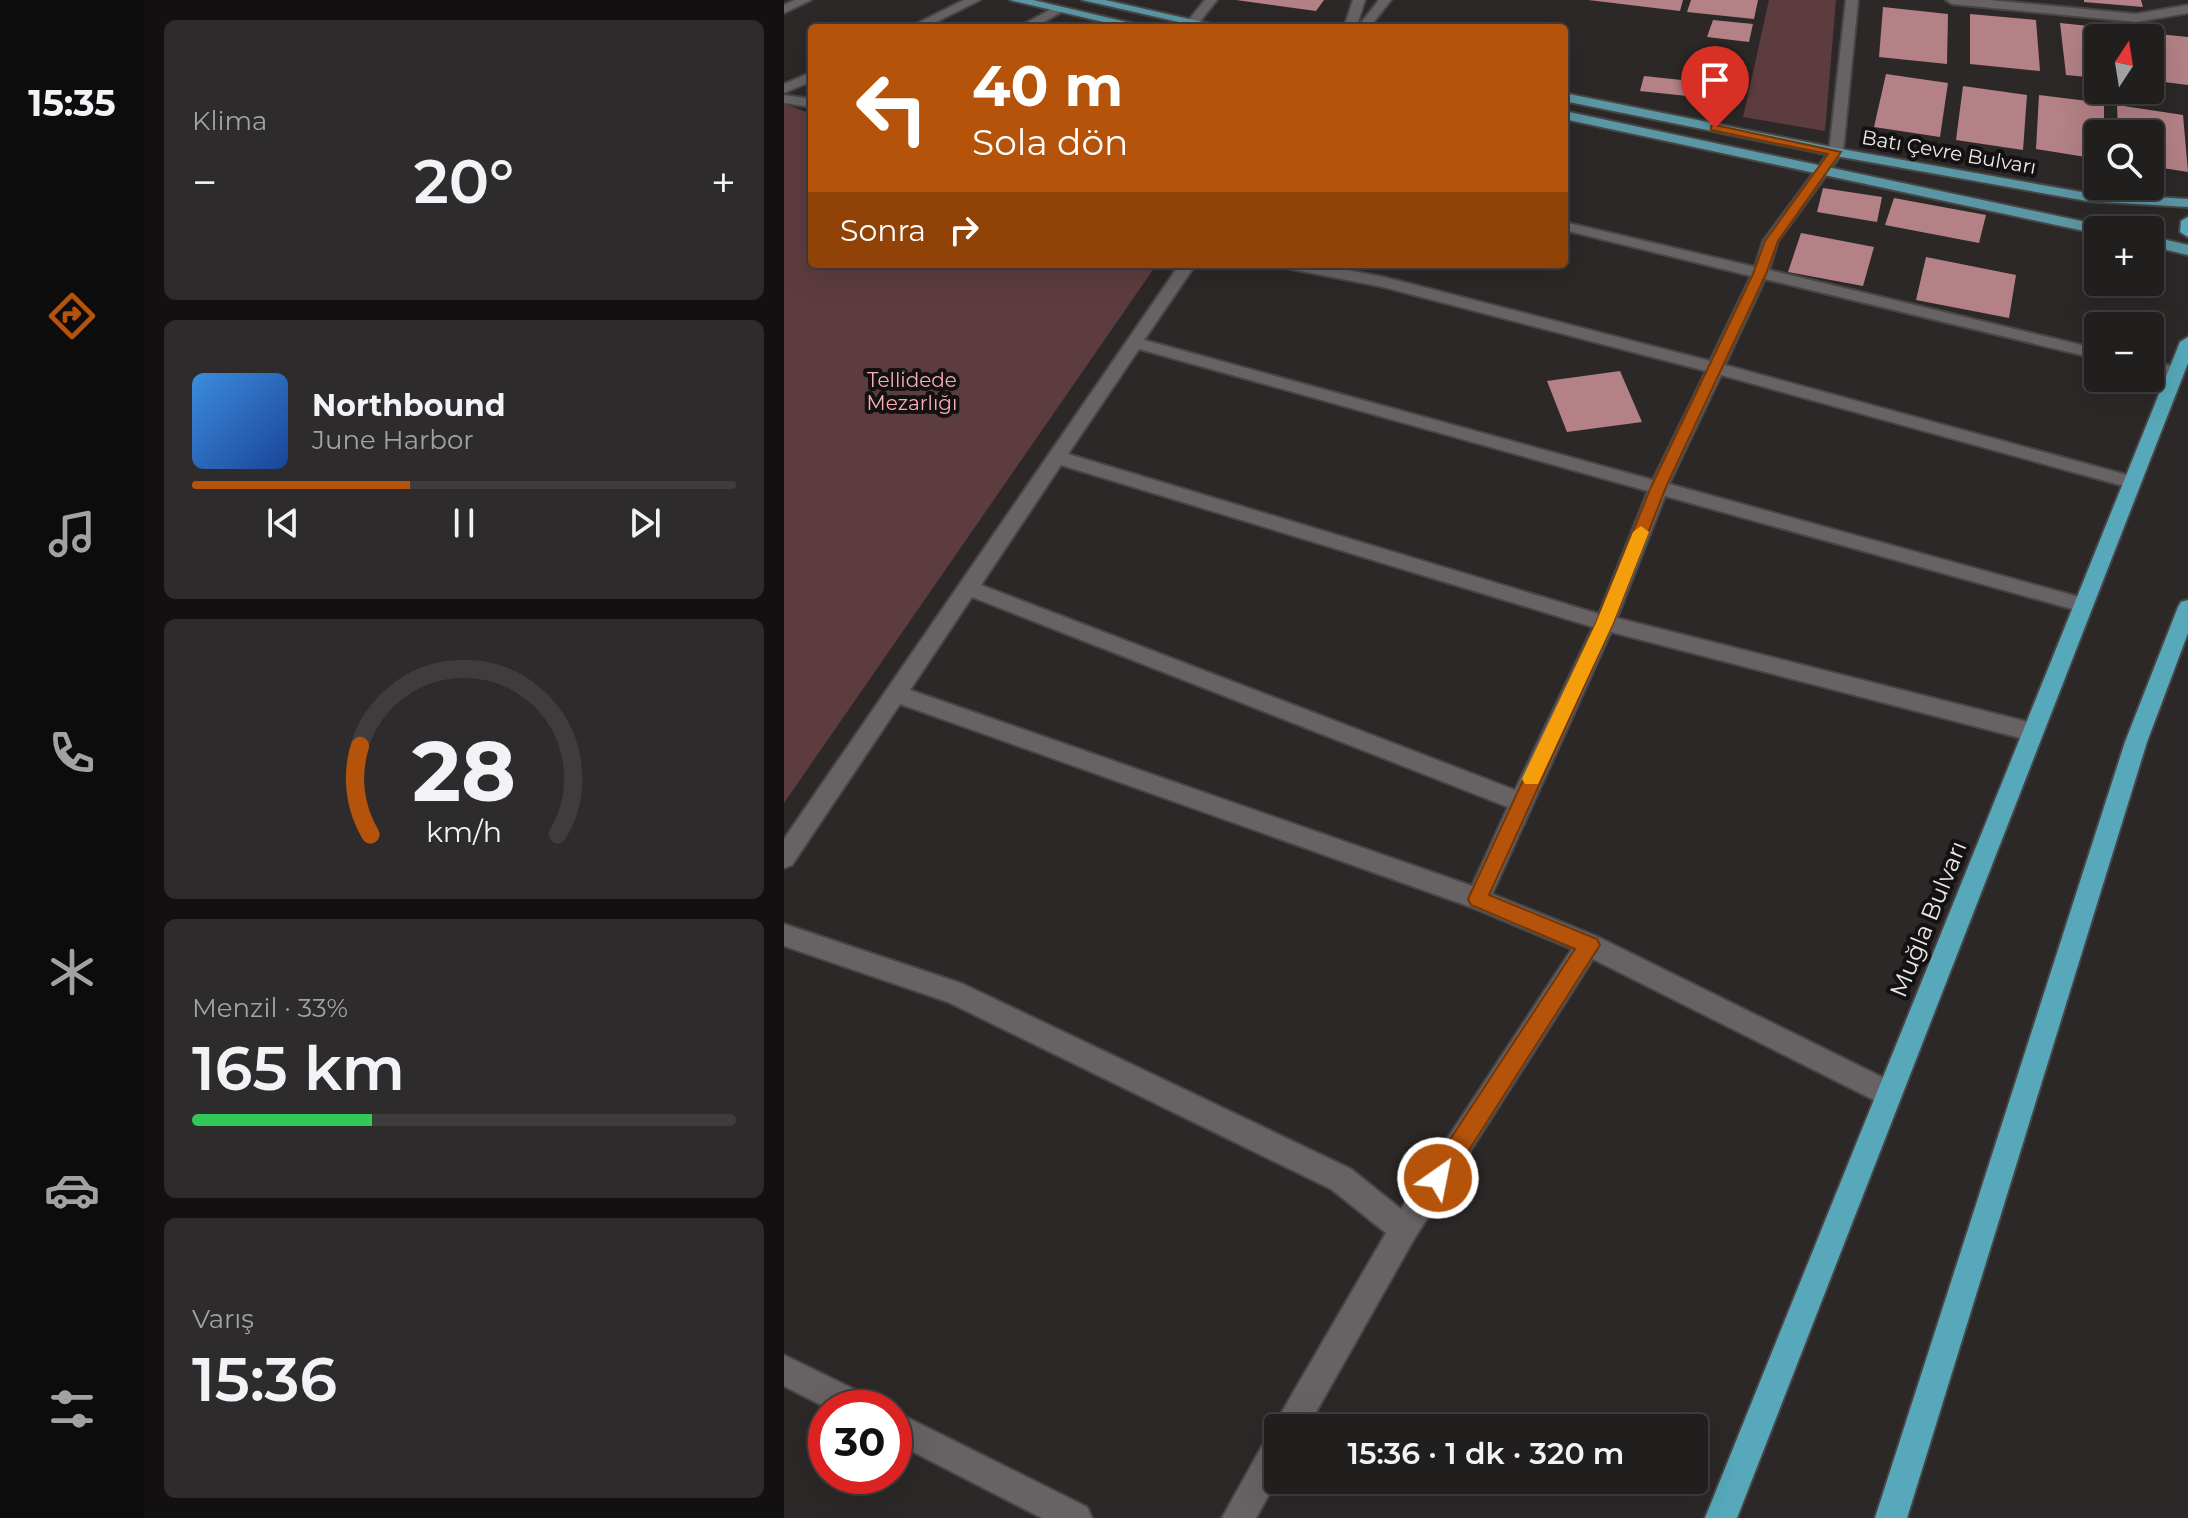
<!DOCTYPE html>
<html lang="tr">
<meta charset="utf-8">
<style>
body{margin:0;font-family:Montserrat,sans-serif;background:#2d2b2b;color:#f1f3f6;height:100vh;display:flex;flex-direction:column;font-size:30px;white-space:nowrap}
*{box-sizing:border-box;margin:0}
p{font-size:26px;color:#a2a2a4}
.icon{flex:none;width:44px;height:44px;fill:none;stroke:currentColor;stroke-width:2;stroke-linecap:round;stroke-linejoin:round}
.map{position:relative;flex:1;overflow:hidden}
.panel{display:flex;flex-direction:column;gap:20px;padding:20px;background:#121010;width:640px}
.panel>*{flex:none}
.banner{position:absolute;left:24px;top:24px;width:760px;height:244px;border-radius:8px;box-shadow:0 8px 32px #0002,0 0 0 2px #3e3c3c;background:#b45309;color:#fff;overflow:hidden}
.needle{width:52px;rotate:12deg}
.fabs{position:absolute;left:1300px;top:24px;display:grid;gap:16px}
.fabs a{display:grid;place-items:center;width:80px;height:80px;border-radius:8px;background:#211e1e;box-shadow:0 8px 32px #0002,0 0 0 2px #3e3c3c;font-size:40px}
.speed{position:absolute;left:24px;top:1390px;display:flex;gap:16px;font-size:40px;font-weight:700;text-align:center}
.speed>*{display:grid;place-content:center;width:104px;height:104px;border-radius:50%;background:#211e1e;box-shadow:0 8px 32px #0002,0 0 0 2px #3e3c3c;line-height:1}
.speed .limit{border:12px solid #d22;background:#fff;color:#111}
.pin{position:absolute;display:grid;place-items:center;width:68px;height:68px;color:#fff;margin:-82px -34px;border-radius:50% 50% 50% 0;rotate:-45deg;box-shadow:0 0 8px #0007}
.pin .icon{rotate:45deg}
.me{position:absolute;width:88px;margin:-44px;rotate:33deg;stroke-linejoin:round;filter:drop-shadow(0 0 6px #0008)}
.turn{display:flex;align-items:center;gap:28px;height:168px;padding:0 32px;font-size:36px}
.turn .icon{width:104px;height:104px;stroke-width:2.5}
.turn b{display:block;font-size:56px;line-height:68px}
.then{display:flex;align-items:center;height:76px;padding:0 32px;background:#0003;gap:16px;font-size:30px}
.big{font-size:60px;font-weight:600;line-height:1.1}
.panel .card{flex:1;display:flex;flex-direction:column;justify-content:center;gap:12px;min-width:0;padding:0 28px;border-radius:12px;background:#2d2b2b}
.panel .dial{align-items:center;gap:0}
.dial svg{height:208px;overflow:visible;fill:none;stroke:#3e3c3c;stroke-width:7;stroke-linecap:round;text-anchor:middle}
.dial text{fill:#f1f3f6;stroke:none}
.song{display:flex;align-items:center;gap:24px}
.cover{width:96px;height:96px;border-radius:12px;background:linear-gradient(135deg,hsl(210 70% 55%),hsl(220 70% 35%))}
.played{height:8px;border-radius:4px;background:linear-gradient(90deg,#b45309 40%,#3e3c3c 40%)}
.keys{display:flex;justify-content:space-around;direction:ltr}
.heat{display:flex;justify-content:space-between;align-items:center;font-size:44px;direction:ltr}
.charge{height:12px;border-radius:6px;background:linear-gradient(90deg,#34c759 33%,#3e3c3c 0)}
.trip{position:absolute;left:480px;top:1414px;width:444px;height:80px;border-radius:8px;background:#211e1e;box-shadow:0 8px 32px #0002,0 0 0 2px #3e3c3c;font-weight:600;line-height:80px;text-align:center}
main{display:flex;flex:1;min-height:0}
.menu{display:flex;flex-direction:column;width:144px;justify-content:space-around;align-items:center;background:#0d0c0c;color:#a2a2a4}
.menu .icon{width:56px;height:56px}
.menu .on{color:#b45309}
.menu b{font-size:36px;color:#f1f3f6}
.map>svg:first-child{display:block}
</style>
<main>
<nav class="menu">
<b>15:35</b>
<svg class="icon on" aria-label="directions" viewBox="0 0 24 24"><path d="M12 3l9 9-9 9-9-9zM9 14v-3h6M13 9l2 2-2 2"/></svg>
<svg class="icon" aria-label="music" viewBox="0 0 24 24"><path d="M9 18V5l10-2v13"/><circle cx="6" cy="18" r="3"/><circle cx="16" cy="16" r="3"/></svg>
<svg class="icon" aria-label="phone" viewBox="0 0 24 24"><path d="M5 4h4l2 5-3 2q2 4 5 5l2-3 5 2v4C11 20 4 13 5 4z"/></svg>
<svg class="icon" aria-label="climate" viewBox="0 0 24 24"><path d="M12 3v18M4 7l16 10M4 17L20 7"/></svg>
<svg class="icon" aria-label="car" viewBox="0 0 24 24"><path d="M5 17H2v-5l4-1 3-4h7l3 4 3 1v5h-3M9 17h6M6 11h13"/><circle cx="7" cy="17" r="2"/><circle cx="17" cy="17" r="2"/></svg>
<svg class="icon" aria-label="filters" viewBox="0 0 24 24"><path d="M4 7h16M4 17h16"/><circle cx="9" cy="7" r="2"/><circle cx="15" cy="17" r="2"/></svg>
</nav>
<section class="panel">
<div class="card"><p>Klima</p>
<div class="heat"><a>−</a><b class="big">20°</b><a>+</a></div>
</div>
<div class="card">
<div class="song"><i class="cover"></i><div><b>Northbound</b><p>June Harbor</p></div></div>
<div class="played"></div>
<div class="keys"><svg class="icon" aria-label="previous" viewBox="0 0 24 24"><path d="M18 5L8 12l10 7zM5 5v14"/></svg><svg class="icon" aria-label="pause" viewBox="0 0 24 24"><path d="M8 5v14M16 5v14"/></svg><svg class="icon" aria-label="next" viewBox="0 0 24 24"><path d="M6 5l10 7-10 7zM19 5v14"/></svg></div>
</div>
<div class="card dial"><svg viewBox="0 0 100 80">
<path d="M14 69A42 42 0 1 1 86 69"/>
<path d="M14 69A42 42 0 0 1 10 35" stroke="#b45309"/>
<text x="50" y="56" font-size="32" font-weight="700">28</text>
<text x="50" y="72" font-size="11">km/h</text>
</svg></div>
<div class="card"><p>Menzil · 33%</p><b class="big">165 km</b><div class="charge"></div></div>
<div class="card"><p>Varış</p><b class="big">15:36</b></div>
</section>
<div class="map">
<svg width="1404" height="1518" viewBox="0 0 1404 1518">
<rect width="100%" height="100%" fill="#2c2828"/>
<!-- green -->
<path fill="#5d3c3f" d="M985,0H1052L1041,131L959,117Z
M0,104L28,114V264H373L0,803Z"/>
<!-- building -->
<path fill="#b38186" d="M452,0H540L532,11Z
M804,0H899L896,11Z
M907,0H974L970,19L903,12Z
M1300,0H1357L1359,7L1300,2Z
M1099,7L1164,14L1163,64L1095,57Z
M1186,14L1252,20L1256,71L1186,64Z
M929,20L969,24L965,42L923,37Z
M1276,23L1343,30L1345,38H1314V78L1282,75Z
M1374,34L1404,37V85L1380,82Z
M1102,74L1164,83L1156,137L1090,127Z
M860,76L907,81L903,96L856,91Z
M1179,86L1243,95L1239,150L1172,140Z
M1255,95L1320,103V134H1314V159L1252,149Z
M1333,105L1399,115L1404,172L1366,166V134H1334Z
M1039,188L1098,197L1093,222L1033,212Z
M1110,198L1202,215L1195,243L1101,225Z
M1017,233L1090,247L1079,286L1004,272Z
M1142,257L1232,275L1225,318L1132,300Z
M836,371L858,422L783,432L763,381Z"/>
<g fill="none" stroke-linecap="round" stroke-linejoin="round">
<defs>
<path id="minor" d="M11,0H27L0,13V5Z
M180,0H196L140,28H124Z
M421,0H433L413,25H405L403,22Z
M1062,0H1074L1059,152L994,241L985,270L1314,349V359L981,279L941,365L1347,476L1356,482L1347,488L937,375L885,484L1299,598L1306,600L1309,605L1306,610L1299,612L881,496L833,618L1248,723L1256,726L1259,732L1256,738L1248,741L827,632L708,894L814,937L1114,1085L1118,1094L1114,1103L1105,1107L1096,1103L809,959L630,1239L523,1428H494V1478L472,1518H438L483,1437L493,1433L491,1428L495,1417L602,1233L547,1189L164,1002L0,946V924L179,984L567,1169L617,1209L788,949L687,907L116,704L8,865L0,868V839L396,264H412L360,340L869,480L922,371L599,287L507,269L499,264H531L600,277L926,361L967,276L780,230V222L971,267L979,241L1045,152ZM355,349L864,491L815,614L284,454ZM277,465L809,627L731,790L197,585ZM188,597L724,807L688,886L126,690Z
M1162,0H1205L1352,14L1404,5V13L1352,22L1168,4Z
M271,7L281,10L249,28H233Z
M28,72V81L0,93V84Z
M0,95L28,99V107L0,103Z
M1366,361L1397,368L1399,372L1391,377L1366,371Z
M0,1355L86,1397L90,1408H43L0,1386Z
M110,1411L303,1507L308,1518H258L110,1442Z"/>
<path id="tertiary" d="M569,0H581L572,28H560Z
M595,0H607L585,28H573Z"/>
<path id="primary" d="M226,0H249L368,28H345Z
M298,0H321L445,28H421Z
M780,93L1052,148L1303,193L1404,199V207L1303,201L1052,156L780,101Z
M780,111L1316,225L1324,230H1314V234L780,119Z
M1366,236L1404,245V255L1366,246Z"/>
<path id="trunk" d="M1404,217V237L1396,232L1397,221Z
M1404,337V363L953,1518H921L1396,342Z
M1404,600V633L1363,742L1123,1518H1091L1341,742L1394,607L1397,602Z"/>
</defs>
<!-- minor casing -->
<use href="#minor" stroke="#484545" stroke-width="4"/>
<!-- tertiary casing -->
<use href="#tertiary" stroke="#484545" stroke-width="4"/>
<!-- primary casing -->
<use href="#primary" stroke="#484545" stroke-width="4"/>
<!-- trunk casing -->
<use href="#trunk" stroke="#484545" stroke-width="4"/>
<!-- minor -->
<use href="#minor" fill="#676263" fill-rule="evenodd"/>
<!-- tertiary -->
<use href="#tertiary" fill="#676263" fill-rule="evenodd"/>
<!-- primary -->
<use href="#primary" fill="#5a96a4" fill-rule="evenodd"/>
<!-- trunk -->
<use href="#trunk" fill="#56a8ba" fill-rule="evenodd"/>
</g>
<!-- route -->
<path fill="#b45309" stroke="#753606" stroke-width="2" d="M931,125L1057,152L994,241L982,274L882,487L829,623L705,895L813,939L816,945L662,1186L654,1189L646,1186L643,1178L646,1170L791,949L687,905L684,899L812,623L867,487L969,274L981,241L1044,154L927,130V126Z"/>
<!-- slow -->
<path fill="#f59e0b" d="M857,526L865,532L829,623L754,784H741L738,779L812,623L849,532Z"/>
<g text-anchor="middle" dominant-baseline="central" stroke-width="8" stroke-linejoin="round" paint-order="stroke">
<!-- far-street labels -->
<g font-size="20" fill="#ece9e9" stroke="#131111">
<text transform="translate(1165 152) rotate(10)">Batı Çevre Bulvarı</text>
</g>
<!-- far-park labels -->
<g font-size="20" fill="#fbadb5" stroke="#131111">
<text x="128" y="380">Tellidede<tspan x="128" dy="23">Mezarlığı</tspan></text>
</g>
<!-- street labels -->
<g font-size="24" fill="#ece9e9" stroke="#131111">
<text transform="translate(1144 919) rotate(-68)">Muğla Bulvarı</text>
</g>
</g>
</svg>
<div class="fabs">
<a><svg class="needle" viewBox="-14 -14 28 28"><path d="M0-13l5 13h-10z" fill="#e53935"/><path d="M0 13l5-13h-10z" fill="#a2a2a4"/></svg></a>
<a><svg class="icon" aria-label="search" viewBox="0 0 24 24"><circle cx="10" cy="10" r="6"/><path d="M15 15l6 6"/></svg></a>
<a>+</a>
<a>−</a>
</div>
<div class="speed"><div class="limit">30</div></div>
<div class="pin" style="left:931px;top:128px;background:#d93025"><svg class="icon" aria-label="arrive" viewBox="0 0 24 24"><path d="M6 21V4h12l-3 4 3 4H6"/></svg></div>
<svg class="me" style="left:654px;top:1178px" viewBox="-20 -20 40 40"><circle r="17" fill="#b45309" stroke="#fff" stroke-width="3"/><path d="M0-11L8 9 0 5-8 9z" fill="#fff"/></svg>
<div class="trip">15:36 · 1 dk · 320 m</div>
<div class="banner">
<div class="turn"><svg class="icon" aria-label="left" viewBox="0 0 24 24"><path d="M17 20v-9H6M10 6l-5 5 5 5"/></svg><div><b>40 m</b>Sola dön</div></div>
<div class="then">Sonra<svg class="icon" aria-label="right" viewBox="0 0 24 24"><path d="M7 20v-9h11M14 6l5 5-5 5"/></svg></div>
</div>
</div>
</main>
